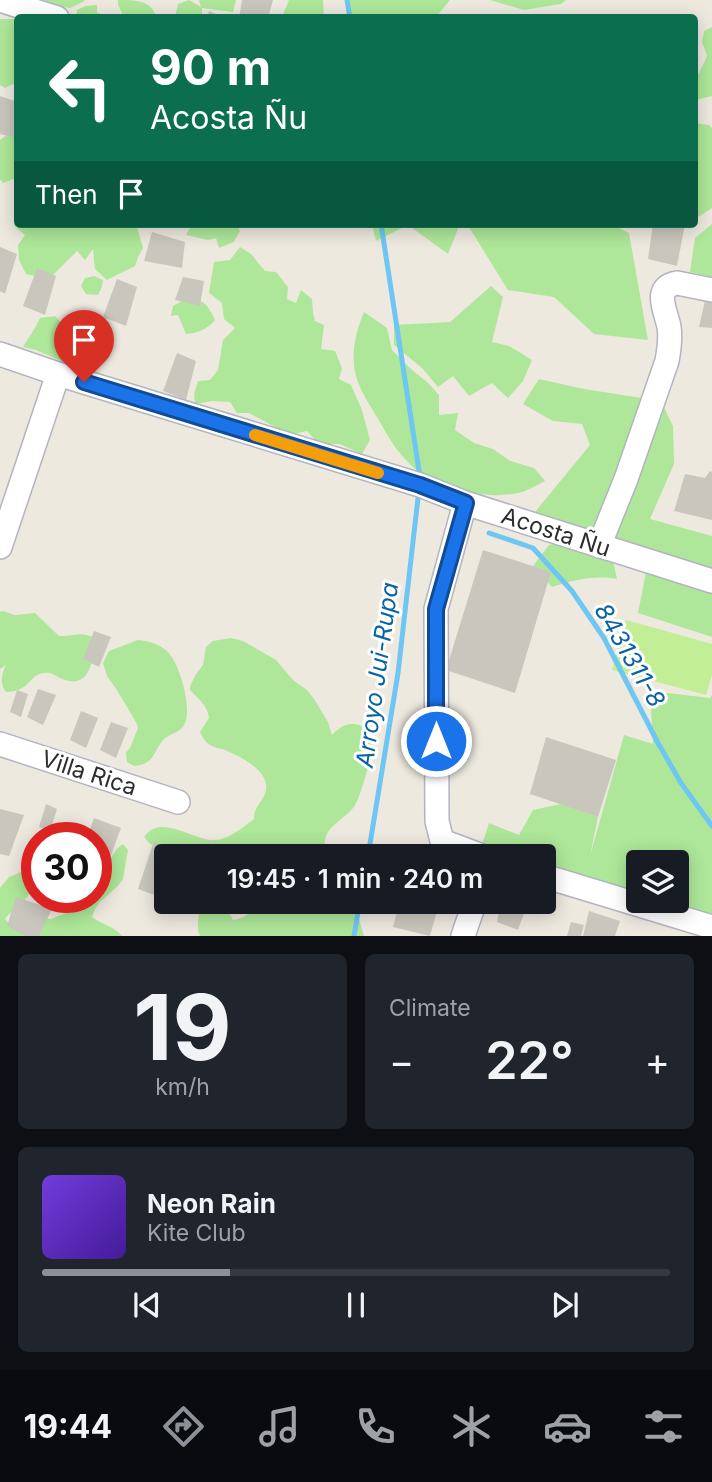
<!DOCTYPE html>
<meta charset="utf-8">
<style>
body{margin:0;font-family:Inter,sans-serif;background:#20242c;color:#f1f3f6;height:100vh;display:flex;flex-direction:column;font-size:26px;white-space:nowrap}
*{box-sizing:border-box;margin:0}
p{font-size:23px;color:#9ea1a6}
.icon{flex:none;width:38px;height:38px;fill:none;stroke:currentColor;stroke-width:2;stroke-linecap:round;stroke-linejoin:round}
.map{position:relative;height:936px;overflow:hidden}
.panel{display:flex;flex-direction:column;gap:18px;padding:18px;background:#0d0f14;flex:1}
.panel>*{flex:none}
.guide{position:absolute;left:14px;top:14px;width:684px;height:214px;border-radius:7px;box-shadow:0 4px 18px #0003;background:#0b6e4f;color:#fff;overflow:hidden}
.controls{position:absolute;left:626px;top:850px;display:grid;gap:14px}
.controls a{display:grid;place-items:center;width:63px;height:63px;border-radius:7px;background:#171b24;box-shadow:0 4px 18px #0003;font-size:35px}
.speed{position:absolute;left:21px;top:822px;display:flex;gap:14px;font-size:35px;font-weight:700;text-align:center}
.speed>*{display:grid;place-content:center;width:91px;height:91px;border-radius:50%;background:#171b24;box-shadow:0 4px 18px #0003;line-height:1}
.speed .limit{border:10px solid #d22;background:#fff;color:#111}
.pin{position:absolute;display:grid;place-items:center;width:60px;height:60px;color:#fff;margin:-72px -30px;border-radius:50% 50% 50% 0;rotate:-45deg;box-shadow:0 0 7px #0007}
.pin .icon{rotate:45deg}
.me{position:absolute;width:77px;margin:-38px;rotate:0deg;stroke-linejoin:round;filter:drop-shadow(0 0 5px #0008)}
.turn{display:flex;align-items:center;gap:24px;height:147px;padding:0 21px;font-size:32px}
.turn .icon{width:91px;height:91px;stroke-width:2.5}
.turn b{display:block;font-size:49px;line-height:60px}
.then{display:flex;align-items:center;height:66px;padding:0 21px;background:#0003;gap:14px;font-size:26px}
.big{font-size:52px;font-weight:600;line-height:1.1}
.panel .tile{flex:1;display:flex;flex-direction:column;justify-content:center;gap:10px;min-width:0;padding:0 24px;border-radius:10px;background:#20242c}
.panel .dial{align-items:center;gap:0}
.dial b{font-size:91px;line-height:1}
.song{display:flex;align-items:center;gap:21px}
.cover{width:84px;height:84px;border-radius:10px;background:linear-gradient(135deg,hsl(260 70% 55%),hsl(260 70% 35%))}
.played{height:7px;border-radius:4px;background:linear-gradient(90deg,#8c9099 30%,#363941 30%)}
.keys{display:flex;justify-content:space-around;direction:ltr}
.heat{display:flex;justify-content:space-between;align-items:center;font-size:38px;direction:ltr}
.panel .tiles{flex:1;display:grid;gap:18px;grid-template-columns:1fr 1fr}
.tile:last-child{grid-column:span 2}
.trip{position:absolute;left:154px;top:844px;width:402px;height:70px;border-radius:7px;background:#171b24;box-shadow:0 4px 18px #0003;font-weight:600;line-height:70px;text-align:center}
.dock{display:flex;height:112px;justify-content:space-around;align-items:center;background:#090b0e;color:#9ea1a6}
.dock .icon{width:49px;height:49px}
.dock .on{color:#8c9099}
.dock b{font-size:32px;color:#f1f3f6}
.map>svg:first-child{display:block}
</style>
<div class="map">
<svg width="712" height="936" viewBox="0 0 712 936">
<rect width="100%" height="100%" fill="#eee9df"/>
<!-- green -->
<path fill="#aee799" d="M15,0H84L85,1L70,8Z
M118,0C135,0 152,0 156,17H124L118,5Z
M189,0L201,7L199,0H236L233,12L202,8V17H175L178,4Z
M289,0H323L324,17H282Z
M346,0H450L436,17L353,18Z
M490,0H566L561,4L524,10Z
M97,5V12L104,17H76L77,10L86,6Z
M0,19H17V82L5,88L0,85Z
M712,27V96L695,100V78L699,73L707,56L702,42L704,31Z
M695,123L709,125L712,128V208L695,219Z
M12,131C22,149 15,160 16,178L3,183L0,179V140Z
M15,212L17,213L18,224H136L143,248L138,257L135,266L107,280L95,269L93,249L85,260L77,251L49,279L26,274L19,260L18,245L25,235L14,226Z
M192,224H237L240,231L234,242L219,248L216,238L208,240L186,235Z
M372,224H456L458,229L448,254L408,225L376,241Z
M467,224H611L629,233L648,340L594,334L554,297L508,290Z
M712,224V277L690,272L695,238Z
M240,247L251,254L265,271L276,272L288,287L287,299L296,303L301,290L312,299L313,313L315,321L324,325L321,349L335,351L342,368L339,379L351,385L362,410L370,440L362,454L340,444H319L307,431L290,435L249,413H237L230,402L212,401L195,404L194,394L198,381L210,380L218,370L223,340L235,328L224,319L222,303L209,293L214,262L230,260Z
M94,276L103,280L102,287L98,295L86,294L81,286L85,278Z
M491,286L503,297L492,342L509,346L532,360L523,381L508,398L492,383L469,396L453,376L438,387L422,368L394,345V325L450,322Z
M187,298C205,300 208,305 215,320C207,329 199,333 186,334L178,315L171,316L173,306Z
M364,312L387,328L392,350L412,370L427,382L439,395V415L458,413L455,430L474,443L493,449L510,461L534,468L545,481C539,484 532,488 525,491C492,502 440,490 413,467C397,453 388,436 378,419C371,407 359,389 356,376C350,355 356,331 364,312Z
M55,316L64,326L70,316H80L92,336L87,354L68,364L36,350L23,347L35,328L40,318Z
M539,379L584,389L661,401L673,426L674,464L650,519L712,536V569L654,552L535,512L590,445L582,424L553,421L523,404Z
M560,542L612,556L617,579C594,575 575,580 552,587L533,566L549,545Z
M646,572L712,591V637L638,613Z
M3,611L15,615L35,613L59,636C74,637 80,630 96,639C93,660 90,692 60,678C54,675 51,672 44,673C33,674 31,683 22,688C17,691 11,692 6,692C0,685 1,674 6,665L0,669V612Z
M231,638L243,641L276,660L293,680L307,690L314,699L328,722L332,735C341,726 347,722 360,725C365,730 370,737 371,744C373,754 360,799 354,807C339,825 319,827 326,856H176L150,844L144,837C160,814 190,838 210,840C226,842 242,828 254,819C253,805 268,799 266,784C263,768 240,756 225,750C220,748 215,748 210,745C205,742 202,737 200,732L209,718C207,704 199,700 190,690V686L196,674L203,665L206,647L213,641Z
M138,640C149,641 160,644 168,652C180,664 192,708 185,723C182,732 171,733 164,739C152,752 156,764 134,766L127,762L126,752L130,748L138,728L137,724L117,690L107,676L103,663L109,651Z
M650,691L710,698L712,695V915L665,901H677V863H639V893L544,864V856H517L482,845L489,823L519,835L533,810L561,804L598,817L590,856L624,735L653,744Z
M123,844L128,850L123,879L118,886L100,902L95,909L92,917C103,925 112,925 122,936H0V888L9,877L31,868L37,874C35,886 28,898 19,906C14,911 9,913 5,919L11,925L43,918L51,919L66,913L74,912L81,898H96V881C110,869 110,851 123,844Z
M189,901H222L233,920C245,918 254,911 260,901H349L359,919L364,936H200C195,925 201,915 198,904Z"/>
<!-- pitch -->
<path fill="#c2ee95" d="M626,620L712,644V675L706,695L612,670Z"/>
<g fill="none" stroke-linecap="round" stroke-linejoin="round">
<!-- stream -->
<path stroke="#6ec6f3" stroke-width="5" d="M347,0L350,18
M381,224L420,477
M489,533L533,548L572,591L604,638L658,743L681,783L712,826
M368,856L398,673L418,498
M354,936L360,901"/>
</g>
<!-- building -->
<path fill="#c9c7bd" d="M242,0H273L268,18H239Z
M209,11L223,17V18H207Z
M0,96L18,102V138L0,134Z
M653,224H685L677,266L648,259Z
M152,232L185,242L182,268L144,261Z
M0,247L17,254L5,294L0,291Z
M37,268L56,276L45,315L23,306Z
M183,277L204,281L200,306L175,300Z
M117,279L137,287L126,326L103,317Z
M705,300L712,301V328L699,327Z
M177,353L196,361L186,400L163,391Z
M710,471L712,472V520L674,511L685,474L705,478Z
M483,550L551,572L515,693L446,670Z
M94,631L111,637L99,667L83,659Z
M38,689L56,695L43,725L27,717Z
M17,690L28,694L21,717L10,712Z
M81,711L98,718L86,748L70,740Z
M111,722L128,728L116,758L100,750Z
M546,737L616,760L598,817L530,794Z
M46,804L57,809L50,831L39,827Z
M0,809L24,815L9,856L0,854Z
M94,818L121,828L107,866L96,861V838H87Z
M154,841L173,853L172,856H166V876L160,897L138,889Z
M16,897L52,909L39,936H26L7,926Z
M501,901H518L527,905L518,930L497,922Z
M399,904L436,914L430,936L393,927Z
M589,911L620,921L615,936H583Z
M571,922L584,925L581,936H567Z"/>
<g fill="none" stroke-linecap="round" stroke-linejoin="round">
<defs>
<path id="minor" d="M0,0L57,18
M0,354L58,374L420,485L465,503L712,581
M465,503L436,609L437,821L442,841L482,856
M599,546L626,479L667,361C669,350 671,338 669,327C666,310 652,288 677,283L712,290
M0,547L58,374
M0,744L178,802
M544,876L712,927
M463,936L475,901"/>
</defs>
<!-- minor casing -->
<use href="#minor" stroke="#b2b4c0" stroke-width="26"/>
<!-- minor -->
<use href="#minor" stroke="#fff" stroke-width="23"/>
</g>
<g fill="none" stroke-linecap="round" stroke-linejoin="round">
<defs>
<path id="route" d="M84,382L420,485L466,503L436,609V741"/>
</defs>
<!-- route casing -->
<use href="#route" stroke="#114b97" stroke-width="18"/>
<!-- route -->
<use href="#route" stroke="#1a73e8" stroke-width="12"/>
<!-- slow -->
<path stroke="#f59e0b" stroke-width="12" d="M255,435L378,473"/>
</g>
<g text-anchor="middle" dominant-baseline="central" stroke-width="6" stroke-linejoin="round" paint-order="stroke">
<!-- street labels -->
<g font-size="23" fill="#2c2c2c" stroke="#fff">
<text transform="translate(556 532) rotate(18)">Acosta Ñu</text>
<text transform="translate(89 773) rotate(18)">Villa Rica</text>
</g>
<!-- water labels -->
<g font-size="24" font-style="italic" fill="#0863a5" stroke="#fff">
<text transform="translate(630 655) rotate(60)">8431311-8</text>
<text transform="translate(377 675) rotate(-82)">Arroyo Jui-Rupa</text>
</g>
</g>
</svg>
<div class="controls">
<a><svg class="icon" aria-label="layers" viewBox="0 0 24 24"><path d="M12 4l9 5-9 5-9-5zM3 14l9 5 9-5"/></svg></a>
</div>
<div class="speed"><div class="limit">30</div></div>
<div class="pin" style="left:84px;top:382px;background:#d93025"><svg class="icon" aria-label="arrive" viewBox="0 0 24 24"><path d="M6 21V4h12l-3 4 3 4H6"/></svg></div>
<svg class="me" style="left:436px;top:741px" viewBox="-20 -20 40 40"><circle r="17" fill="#1a73e8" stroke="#fff" stroke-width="3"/><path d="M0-11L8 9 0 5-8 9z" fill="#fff"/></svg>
<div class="trip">19:45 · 1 min · 240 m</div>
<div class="guide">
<div class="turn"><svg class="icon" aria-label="left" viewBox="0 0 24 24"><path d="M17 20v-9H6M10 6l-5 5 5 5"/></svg><div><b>90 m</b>Acosta Ñu</div></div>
<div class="then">Then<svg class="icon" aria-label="arrive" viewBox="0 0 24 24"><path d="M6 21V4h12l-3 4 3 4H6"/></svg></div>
</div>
</div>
<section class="panel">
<div class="tiles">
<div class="tile dial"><b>19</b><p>km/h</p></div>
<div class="tile"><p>Climate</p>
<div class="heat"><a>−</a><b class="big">22°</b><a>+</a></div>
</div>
<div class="tile">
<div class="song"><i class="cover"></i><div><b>Neon Rain</b><p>Kite Club</p></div></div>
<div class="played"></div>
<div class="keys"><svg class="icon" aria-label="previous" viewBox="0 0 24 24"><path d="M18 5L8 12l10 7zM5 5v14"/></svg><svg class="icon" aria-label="pause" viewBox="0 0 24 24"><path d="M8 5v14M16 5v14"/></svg><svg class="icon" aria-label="next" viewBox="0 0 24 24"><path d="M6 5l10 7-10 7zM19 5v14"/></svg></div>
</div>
</div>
</section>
<nav class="dock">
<b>19:44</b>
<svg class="icon on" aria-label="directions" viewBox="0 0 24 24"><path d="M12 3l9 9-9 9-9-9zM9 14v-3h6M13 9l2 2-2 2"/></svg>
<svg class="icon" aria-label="music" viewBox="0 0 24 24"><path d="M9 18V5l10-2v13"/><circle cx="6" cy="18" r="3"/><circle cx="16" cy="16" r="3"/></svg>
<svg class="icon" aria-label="phone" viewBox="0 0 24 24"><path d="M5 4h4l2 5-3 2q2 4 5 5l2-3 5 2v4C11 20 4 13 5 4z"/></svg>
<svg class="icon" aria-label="climate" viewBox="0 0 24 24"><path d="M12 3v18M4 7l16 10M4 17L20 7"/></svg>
<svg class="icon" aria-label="car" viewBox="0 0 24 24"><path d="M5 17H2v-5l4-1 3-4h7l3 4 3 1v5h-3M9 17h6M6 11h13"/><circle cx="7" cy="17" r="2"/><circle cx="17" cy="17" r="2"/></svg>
<svg class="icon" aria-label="filters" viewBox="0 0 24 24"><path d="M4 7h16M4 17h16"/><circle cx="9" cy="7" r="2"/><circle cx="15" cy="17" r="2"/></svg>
</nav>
